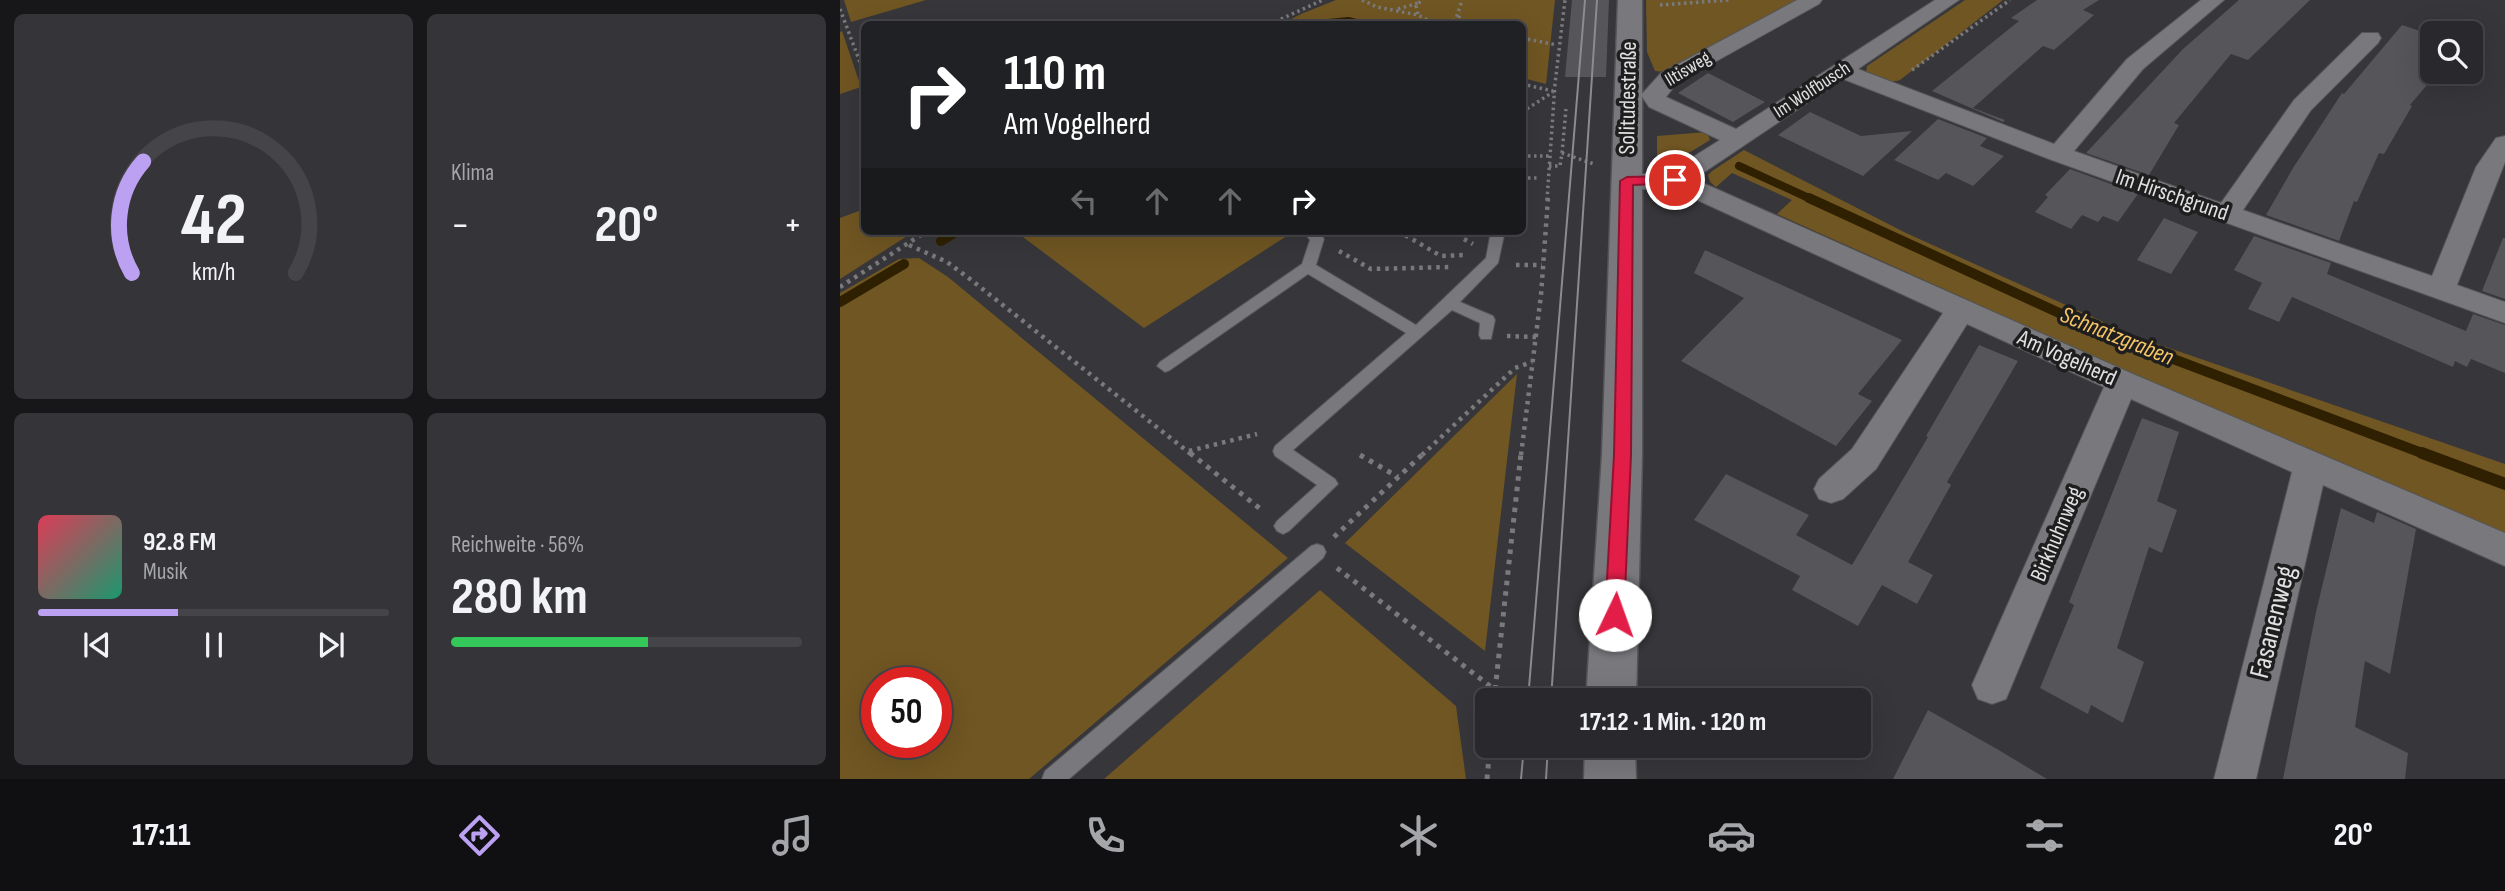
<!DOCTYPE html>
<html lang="de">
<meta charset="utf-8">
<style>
body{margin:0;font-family:"Sofia Sans Condensed",sans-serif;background:#353438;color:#f1f3f6;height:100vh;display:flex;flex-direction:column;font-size:26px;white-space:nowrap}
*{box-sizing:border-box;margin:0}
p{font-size:23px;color:#a5a6a9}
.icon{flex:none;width:38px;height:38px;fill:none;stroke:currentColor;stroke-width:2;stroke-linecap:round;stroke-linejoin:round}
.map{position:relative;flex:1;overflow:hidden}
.panel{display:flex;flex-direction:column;gap:14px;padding:14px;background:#171618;width:840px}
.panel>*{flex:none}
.banner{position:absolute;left:21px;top:21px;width:665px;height:214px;border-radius:10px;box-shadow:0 7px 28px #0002,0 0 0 2px #454448;background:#202124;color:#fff;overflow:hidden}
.controls{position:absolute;left:1580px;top:21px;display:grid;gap:14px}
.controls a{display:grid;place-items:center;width:63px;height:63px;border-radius:10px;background:#29282c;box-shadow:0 7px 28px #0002,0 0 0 2px #454448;font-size:35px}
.speed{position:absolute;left:21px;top:667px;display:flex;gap:14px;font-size:35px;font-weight:700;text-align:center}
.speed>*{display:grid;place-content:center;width:91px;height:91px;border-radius:50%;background:#29282c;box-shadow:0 7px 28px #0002,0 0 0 2px #454448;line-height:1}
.speed .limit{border:10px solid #d22;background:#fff;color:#111}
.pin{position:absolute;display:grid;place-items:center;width:60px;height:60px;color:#fff;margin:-30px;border:4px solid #fff;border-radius:50%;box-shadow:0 2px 7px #0007}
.me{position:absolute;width:77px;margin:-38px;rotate:3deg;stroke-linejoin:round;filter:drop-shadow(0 0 5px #0008)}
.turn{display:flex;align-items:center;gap:24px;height:147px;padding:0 28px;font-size:32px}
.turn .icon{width:91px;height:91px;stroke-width:2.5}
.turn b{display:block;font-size:49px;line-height:60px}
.lanes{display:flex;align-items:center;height:66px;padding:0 28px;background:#0003;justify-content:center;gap:35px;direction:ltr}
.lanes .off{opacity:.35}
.big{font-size:52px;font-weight:700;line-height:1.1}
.panel .widget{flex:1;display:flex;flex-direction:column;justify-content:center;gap:10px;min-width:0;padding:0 24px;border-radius:10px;background:#353438}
.panel .dial{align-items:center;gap:0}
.dial svg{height:182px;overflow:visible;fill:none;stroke:#454448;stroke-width:7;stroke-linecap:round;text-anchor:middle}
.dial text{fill:#f1f3f6;stroke:none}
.song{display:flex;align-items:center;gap:21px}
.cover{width:84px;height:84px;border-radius:10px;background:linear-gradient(135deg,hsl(350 70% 55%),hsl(160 70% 35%))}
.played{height:7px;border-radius:4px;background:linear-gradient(90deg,#bca0f2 40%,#454448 40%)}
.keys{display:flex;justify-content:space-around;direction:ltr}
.heat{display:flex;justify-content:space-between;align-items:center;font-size:38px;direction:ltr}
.charge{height:10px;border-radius:5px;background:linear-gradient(90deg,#34c759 56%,#454448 0)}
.panel .tiles{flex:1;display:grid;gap:14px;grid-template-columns:repeat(2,1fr)}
.trip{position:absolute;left:635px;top:688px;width:396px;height:70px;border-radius:10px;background:#29282c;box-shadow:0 7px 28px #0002,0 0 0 2px #454448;font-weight:700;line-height:70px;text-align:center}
.tabs{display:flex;height:112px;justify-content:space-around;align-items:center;background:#101012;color:#a5a6a9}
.tabs .icon{width:49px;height:49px}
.tabs .selected{color:#bca0f2}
.tabs b{font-size:32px;color:#f1f3f6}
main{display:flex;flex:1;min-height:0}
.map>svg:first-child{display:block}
</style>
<main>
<section class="panel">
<div class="tiles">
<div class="widget dial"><svg viewBox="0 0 100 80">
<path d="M14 69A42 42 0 1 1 86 69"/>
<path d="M14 69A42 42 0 0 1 19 20" stroke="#bca0f2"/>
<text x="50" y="56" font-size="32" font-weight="700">42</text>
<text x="50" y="72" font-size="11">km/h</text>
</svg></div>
<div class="widget"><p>Klima</p>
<div class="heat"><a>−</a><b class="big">20°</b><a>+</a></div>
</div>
<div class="widget">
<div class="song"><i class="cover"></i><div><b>92.8 FM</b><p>Musik</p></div></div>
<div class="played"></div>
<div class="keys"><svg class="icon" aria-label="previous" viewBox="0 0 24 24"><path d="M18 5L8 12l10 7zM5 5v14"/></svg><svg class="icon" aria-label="pause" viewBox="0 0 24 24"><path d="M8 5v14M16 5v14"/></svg><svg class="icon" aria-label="next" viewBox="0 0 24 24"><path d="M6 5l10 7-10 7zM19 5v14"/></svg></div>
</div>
<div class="widget"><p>Reichweite · 56%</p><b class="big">280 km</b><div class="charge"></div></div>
</div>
</section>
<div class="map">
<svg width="1665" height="779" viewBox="0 0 1665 779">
<rect width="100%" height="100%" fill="#37363a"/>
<!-- green -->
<path fill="#705622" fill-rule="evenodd" d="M4,0H86L11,22Z
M496,0H715L706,84L683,78L682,24H442L461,14Z
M806,0H972L836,73L815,71L807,52Z
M1125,0H1163L1060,80C1049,83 1034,82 1026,72L1027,66Z
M2,31L21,87L0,94V32Z
M867,132L870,140L834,162L821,161L817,157V136Z
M904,150L1066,233L1297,337L1665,464V535L1282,369L937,214L952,200L892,173L876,187L870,182L868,175L872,171Z
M24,209V231H75L0,279V218Z
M175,231H452L453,232L304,328Z
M79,258L108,277L448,558L189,779H0V293L59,259ZM37,682H96V742H37Z
M677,374L645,651L505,543Z
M480,590L616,706L626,779H264Z"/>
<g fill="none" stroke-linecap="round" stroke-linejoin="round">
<!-- stream-far2 -->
<path stroke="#2f2001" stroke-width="8" d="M479,24L508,21L520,24
M899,166L973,200"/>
<!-- stream-far1 -->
<path stroke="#2f2001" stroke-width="10" d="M969,198L1254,329L1587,455
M101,241L117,231
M0,302L64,264"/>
<!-- stream -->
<path stroke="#2f2001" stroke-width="12" d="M1582,453L1665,484"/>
</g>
<!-- building -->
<path fill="#565559" d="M732,0H769L766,77H725Z
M1197,0H1259L1243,10L1254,15L1214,50L1203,46L1133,108L1165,120L1163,122L1092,91L1179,21L1171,18Z
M1399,0H1470L1408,60L1391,54L1334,123L1339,125L1309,175L1246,153L1343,49Z
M1562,25L1592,35V72H1598L1570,105L1572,106L1544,154L1539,153L1517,202L1514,201L1499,241L1426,215L1453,168L1502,93L1504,94Z
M868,73L925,102L893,122L838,93Z
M970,112L1021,136L1072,131L1023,176L938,135Z
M1098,119L1147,138L1140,146L1164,156L1133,186L1106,173L1098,180L1054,160Z
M1230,169L1298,194L1278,222L1263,216L1258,222L1242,215L1231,229L1195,212L1208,197L1205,195Z
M1324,218L1358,232L1331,274L1297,260Z
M1414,236L1491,263L1487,274L1626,331L1633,314L1665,325V373L1631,359L1627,367L1615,361L1613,367L1452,297L1439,322L1408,309L1422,283L1394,270Z
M1663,238H1665V299L1642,291Z
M865,250L1062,340L1018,394L1032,401L996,446L841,361L904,298L854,273Z
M1139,345L1178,361L1107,482L1111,485L1068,562L1093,575L1077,604L1042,585L1018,626L952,590L960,576L854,520L886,474L969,515L956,535L1012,565L1088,437L1086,436Z
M1302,418L1339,432L1317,501L1337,510L1322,553L1309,547L1277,648L1304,662L1283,723L1251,705L1248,714L1200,688L1234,605L1229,602Z
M1501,508L1534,523L1537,512L1576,529L1550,674L1525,661L1515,727L1568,753L1565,779H1443L1476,612Z
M1088,710L1157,749L1207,779H1053Z"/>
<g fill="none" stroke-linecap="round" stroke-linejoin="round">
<defs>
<path id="lane" d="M463,231H478L484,239L476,265L576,325L646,258L651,231H665L658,263L620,302L653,316L655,320L651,339H641L639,335L640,323L612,310L453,450L495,479L498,484L449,531L443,534L437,531L434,526L437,521L477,485L435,456L433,451L435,446L566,333L468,274L330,370L325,372L317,366L320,362L462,264L470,240Z
M477,544L483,546L486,552L483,558L229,779H202L205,771L471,546Z"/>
<path id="street" d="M957,0H982L979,4L837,83L826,97L896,129L1095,0H1119L1018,69L1214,144L1287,59L1361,0H1384L1303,69L1234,151L1381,203L1454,100L1522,33H1538L1541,38L1538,43L1471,110L1403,210L1592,276L1636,167L1656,138L1665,136V162L1617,285L1665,302V323L1209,159L1003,79L854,179L1293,374L1665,533V566L1483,485L1416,779H1374L1452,472L1291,399L1166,699L1152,704L1138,699L1132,685L1264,387L1127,324L1036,469L1003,499L991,503L979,499L974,489L979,479L1012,449L1103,313L831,188L787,190L778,188L774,182L778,176L829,172L880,140L809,107L801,95L821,73Z"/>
<path id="secondary" d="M778,0H802V455L796,700H746L762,455Z
M745,746H795L796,779H744Z"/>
</defs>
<!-- lane casing -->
<use href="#lane" stroke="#555557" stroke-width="2"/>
<!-- street casing -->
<use href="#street" stroke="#555557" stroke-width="2"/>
<!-- secondary casing -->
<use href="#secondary" stroke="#555557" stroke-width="3"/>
<!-- path-far2 -->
<path stroke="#7a7a7d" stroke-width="3.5" stroke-dasharray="2.5 3.5" stroke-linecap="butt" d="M522,0L537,7L578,15L593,23L607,24L616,19L622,0
M820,5L889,0
M0,9L24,73
M558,9L578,3
M578,14L576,6L582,0
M430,24L483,0
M618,24L620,12
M682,38L717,45
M1072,70L1170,0
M682,84L713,91
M682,112L713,92
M722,153L726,109
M682,156H710
M709,166H720L722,153L754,164
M682,178H699
M707,200L715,84L725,0"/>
<!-- path-far1 -->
<path stroke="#7a7a7d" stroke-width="4.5" stroke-dasharray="3.5 5" stroke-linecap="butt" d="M558,231L601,256L624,255
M624,239L633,244
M69,245L107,262L130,279L352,455
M499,251L531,269L611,267
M676,265H702
M0,287L87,231
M667,336L696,337
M349,451L417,434
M582,455L675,368L692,362
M681,455L701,295L708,198"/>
<!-- path -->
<path stroke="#7a7a7d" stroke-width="5" stroke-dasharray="4.5 6" stroke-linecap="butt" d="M350,453L423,511
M520,455L558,477
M494,537L584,453
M497,568L655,690L688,695L729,696
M654,700L681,453
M647,779L650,746"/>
<!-- lane -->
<use href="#lane" fill="#79787d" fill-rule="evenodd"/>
<!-- street -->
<use href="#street" fill="#79787d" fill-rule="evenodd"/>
<!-- secondary -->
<use href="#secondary" fill="#79787d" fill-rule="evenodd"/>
<!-- tram -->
<path stroke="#8c8b8e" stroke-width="2" d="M688,700L745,0
M711,700L757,0
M681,779L684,746
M706,779L708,746"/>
</g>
<!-- route -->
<path fill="#e11d48" stroke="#92132f" stroke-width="2" d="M835,176L841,180L839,183L793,185L791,455L784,615L782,622L775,624L768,622L765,615L774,455L780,181L787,177Z"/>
<g text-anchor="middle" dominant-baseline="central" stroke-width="7" stroke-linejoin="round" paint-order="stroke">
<!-- far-street labels -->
<g font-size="19" fill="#e1e1e3" stroke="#1e1e1f">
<text transform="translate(848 69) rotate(-31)">Iltisweg</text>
<text transform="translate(972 90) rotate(-33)">Im Wolfbusch</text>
</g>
<!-- street labels -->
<g font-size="23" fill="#e1e1e3" stroke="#1e1e1f">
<text transform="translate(788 98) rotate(-89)">Solitudestraße</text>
<text transform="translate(1332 195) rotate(19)">Im Hirschgrund</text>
<text transform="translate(1227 358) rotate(24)">Am Vogelherd</text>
<text transform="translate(1217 534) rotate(-67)">Birkhuhnweg</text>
</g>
<!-- water labels -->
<g font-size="24" font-style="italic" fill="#f7c666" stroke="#1e1e1f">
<text transform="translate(1277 336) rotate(22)">Schnatzgraben</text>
</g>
<!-- near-street labels -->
<g font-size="28" fill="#e1e1e3" stroke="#1e1e1f">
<text transform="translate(1433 622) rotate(-76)">Fasanenweg</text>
</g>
</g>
</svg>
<div class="controls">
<a><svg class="icon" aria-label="search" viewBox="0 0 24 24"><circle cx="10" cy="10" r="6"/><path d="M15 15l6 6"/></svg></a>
</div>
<div class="speed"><div class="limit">50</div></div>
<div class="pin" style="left:835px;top:180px;background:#d93025"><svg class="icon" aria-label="arrive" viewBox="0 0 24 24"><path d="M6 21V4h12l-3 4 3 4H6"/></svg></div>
<svg class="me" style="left:775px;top:615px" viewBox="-20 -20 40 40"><circle r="19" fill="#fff"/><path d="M0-13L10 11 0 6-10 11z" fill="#e11d48"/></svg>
<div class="trip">17:12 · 1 Min. · 120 m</div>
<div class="banner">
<div class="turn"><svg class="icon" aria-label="right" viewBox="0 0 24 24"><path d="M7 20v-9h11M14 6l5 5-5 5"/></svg><div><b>110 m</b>Am Vogelherd</div></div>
<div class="lanes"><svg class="icon off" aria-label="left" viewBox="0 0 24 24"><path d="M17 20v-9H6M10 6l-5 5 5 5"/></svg><svg class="icon off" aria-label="ahead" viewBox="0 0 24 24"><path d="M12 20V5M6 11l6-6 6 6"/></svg><svg class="icon off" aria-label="ahead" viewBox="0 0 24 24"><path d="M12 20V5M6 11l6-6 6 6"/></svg><svg class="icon" aria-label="right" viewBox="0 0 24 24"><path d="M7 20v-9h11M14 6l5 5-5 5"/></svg></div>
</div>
</div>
</main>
<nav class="tabs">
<b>17:11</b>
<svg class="icon selected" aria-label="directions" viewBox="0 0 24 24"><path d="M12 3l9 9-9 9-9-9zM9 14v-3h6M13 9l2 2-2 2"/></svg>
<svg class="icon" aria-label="music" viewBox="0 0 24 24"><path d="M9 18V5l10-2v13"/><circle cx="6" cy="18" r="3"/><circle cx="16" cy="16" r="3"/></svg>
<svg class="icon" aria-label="phone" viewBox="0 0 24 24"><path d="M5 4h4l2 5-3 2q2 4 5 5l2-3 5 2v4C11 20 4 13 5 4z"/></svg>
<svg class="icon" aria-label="climate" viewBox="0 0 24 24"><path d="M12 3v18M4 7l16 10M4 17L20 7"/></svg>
<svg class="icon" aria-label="car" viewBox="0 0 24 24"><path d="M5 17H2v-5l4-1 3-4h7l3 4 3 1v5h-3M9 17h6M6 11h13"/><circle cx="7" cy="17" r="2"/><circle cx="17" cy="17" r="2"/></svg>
<svg class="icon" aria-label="filters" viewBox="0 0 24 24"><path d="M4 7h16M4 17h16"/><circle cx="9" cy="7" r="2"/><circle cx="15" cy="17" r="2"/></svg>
<b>20°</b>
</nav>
